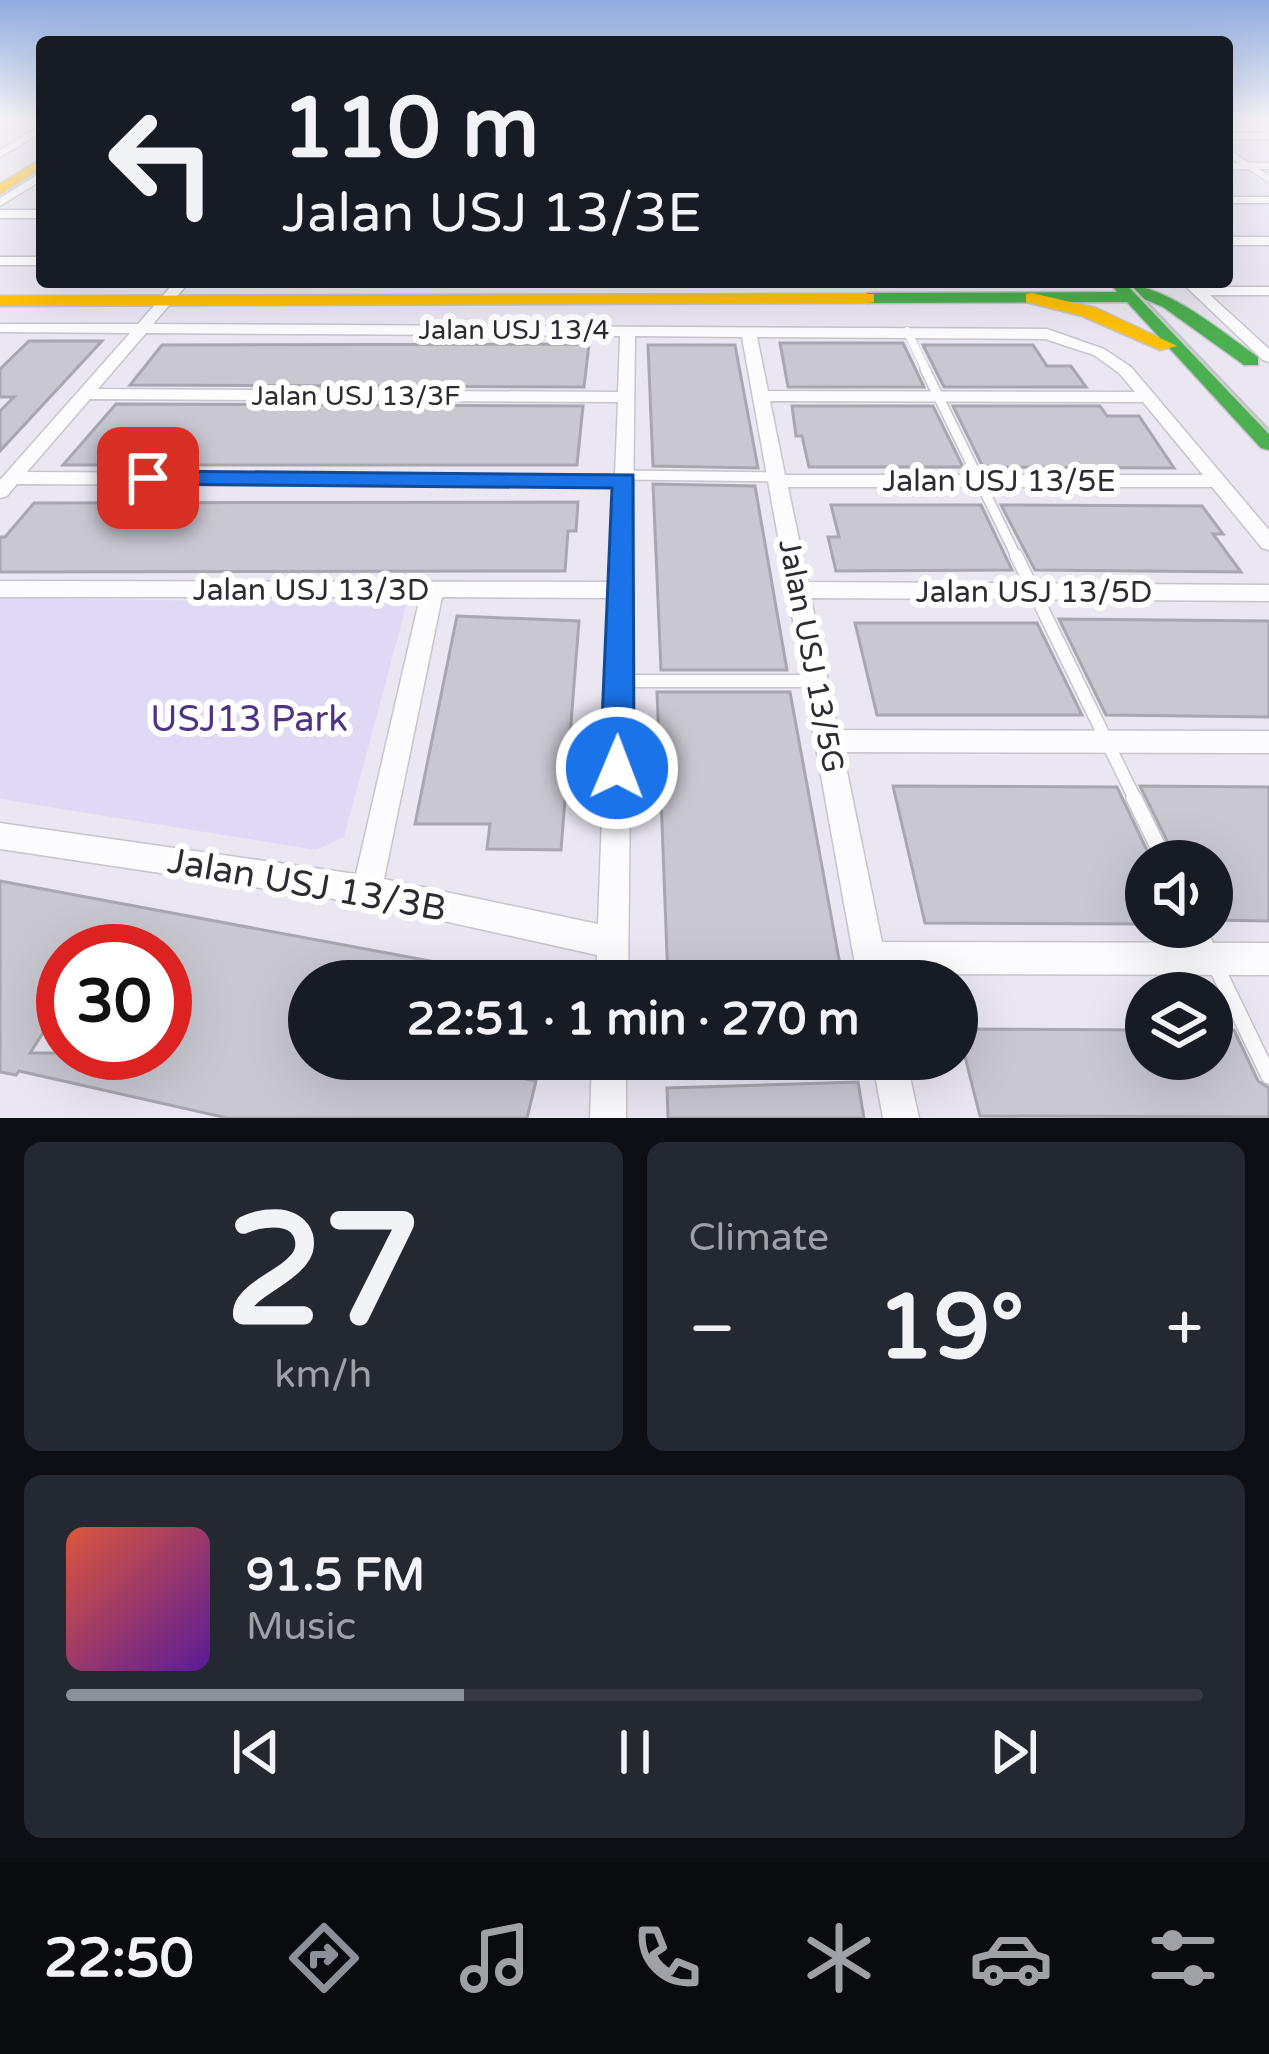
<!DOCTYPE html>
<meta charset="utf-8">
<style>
body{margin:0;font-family:"Varela Round",sans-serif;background:#242831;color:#f1f3f6;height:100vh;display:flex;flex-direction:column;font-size:45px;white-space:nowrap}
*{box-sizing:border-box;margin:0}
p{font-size:39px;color:#9ea1a6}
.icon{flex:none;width:66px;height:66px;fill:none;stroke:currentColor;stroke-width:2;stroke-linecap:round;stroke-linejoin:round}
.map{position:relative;height:1118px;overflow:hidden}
.drawer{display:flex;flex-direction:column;gap:24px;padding:24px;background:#0d0f14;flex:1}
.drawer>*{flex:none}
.banner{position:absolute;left:36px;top:36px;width:1197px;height:252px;border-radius:12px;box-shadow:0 12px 48px #0002;background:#171b24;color:#f1f3f6;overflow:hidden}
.tools{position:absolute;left:1125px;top:840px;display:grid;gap:24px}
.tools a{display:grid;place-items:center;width:108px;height:108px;border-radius:50%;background:#171b24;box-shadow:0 12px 48px #0002;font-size:60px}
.speed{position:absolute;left:36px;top:924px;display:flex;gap:24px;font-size:60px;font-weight:700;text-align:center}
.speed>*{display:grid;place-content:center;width:156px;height:156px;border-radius:50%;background:#171b24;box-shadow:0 12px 48px #0002;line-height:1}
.speed .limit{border:18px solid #d22;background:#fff;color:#111}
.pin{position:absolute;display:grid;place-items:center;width:102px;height:102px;color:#fff;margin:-51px;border-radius:24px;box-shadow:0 6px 18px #0006}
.me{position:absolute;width:132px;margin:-66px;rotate:1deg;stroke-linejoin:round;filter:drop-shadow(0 0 9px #0008)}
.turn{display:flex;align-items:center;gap:42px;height:252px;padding:0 48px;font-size:54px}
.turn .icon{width:156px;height:156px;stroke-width:2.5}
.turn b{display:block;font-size:84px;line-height:102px}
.big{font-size:90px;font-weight:700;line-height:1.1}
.drawer .card{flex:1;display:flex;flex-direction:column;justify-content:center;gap:18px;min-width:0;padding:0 42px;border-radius:18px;background:#242831}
.drawer .dial{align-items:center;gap:0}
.dial b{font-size:156px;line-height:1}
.song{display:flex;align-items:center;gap:36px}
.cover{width:144px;height:144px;border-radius:18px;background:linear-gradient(135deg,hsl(10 70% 55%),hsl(270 70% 35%))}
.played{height:12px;border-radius:6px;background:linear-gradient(90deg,#8c9099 35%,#363941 35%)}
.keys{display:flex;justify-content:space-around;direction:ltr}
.heat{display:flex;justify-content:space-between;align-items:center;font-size:66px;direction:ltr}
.drawer .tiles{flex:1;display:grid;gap:24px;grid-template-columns:1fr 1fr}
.card:last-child{grid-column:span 2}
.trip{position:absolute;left:288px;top:960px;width:690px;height:120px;border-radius:60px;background:#171b24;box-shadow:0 12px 48px #0002;font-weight:700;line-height:120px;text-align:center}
.dock{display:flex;height:192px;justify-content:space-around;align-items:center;background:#090b0e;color:#9ea1a6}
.dock .icon{width:84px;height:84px}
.dock .active{color:#8c9099}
.dock b{font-size:54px;color:#f1f3f6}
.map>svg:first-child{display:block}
</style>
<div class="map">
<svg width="1269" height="1118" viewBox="0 0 1269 1118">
<rect width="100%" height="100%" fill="#eae7f2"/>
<!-- green -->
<path fill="#e0d9f5" d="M0,598L407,603L344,837L316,850L0,799Z"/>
<!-- building -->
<path fill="#c9c7d0" stroke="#a8a6ae" stroke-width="3" fill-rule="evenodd" d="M29,341H102L0,451V411L14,397H0V369Z
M780,343H903L924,387H788Z
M589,344L584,387L130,385L162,345Z
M648,345H735L758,468L653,466Z
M923,345H1033L1047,366H1071L1086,387H944Z
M116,404L583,406L577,465H63Z
M792,406H933L963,467H809L802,436H796Z
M953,406H1100L1107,416H1139L1174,468L983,467Z
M653,484L755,486L787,670H661Z
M578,502L576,531H568L565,571L0,572V537H5L34,503Z
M831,505H981L1012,570L836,571L828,537H839Z
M1001,505L1202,506L1223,534H1213L1241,572L1035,570Z
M457,616L579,621L561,850L487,849L490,824H415Z
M1059,619L1269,621V717L1106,715Z
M855,623H1037L1082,715H877Z
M657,692H790L843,981H668Z
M893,786L1117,787L1152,861H1146V924L925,923Z
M1140,786L1269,787V921L1212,920V861H1177Z
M0,881L484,971L483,981H309V1059H510L506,1075L536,1081L527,1118H227L19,1071L16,1075L0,1072ZM63,951H165V1053H30L63,1002Z
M958,1029L1146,1030V1059H1212V1030H1234L1258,1081L1269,1088V1117L980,1116Z
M858,1082L864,1118H668L667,1088Z"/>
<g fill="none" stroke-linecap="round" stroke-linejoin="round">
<defs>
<path id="lane-far4" d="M1227,152L1269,179"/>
<path id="lane-far3" d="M907,331L927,372"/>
<path id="lane-far2" d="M925,369L1017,558
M624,475L776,477"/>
<path id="lane-far1" d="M1016,555L1136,801
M623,681H814"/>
<path id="lane" d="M1134,798L1165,861
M1197,927L1269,1076
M612,1064L813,1059"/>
<path id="street" d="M42,125V132L0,157V150Z
M1227,133H1269V139H1227Z
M1227,163H1269V169H1227Z
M42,172V180L0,206V198Z
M1227,197H1269V203H1227Z
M0,210H42V218H0Z
M1227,237H1269V245H1227Z
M0,257H42V265H0Z
M1181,282H1196L1201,287H1269V295H1210L1269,349V362L1263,360Z
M178,283L185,287L153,324L1047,329L1104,349L1131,367L1269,530V550L1262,548L1212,487H788L808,582L1269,585V601L811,598L838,730L1269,731V753L843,752L882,942L1269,943V975L889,974L890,981H858L742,337L635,336L628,981H596L597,955L367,904L0,849V823L356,874L420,597H0V581L611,582L615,487L17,484L7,496L0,498V480L130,333L0,332V324H138L173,284ZM146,333L620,336L618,392L98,389ZM757,337L1045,339L1094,355L1119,373L1135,392L768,391ZM90,399L618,402L615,475L27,472ZM770,401L1143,402L1203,475H785ZM442,597L610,598L598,924L384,879Z
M592,1059H626V1118H590Z
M872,1059H906L919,1118H883Z"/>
<path id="fast" d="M1109,282C1165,282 1212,325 1258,357V365H1244L1163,307L1144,299L1269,430V450L1261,448L1127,302L868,303L859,298L868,293L1117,292Z"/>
<path id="slow" d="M42,158V168L0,194V184Z
M1032,293L1096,308L1177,346L1160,350L1082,316L1026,302V294Z
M874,294V302L868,303L0,306V296Z"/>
</defs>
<!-- lane-far4 casing -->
<use href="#lane-far4" stroke="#c6c4cd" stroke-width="8"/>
<!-- lane-far3 casing -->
<use href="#lane-far3" stroke="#c6c4cd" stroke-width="9"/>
<!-- lane-far2 casing -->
<use href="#lane-far2" stroke="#c6c4cd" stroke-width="12"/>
<!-- lane-far1 casing -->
<use href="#lane-far1" stroke="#c6c4cd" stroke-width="15"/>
<!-- lane casing -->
<use href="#lane" stroke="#c6c4cd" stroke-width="18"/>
<!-- street casing -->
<use href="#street" stroke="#c6c4cd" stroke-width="3"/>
<!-- fast casing -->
<use href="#fast" stroke="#c6c4cd" stroke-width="3"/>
<!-- slow casing -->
<use href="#slow" stroke="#c6c4cd" stroke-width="3"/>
<!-- lane-far4 -->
<use href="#lane-far4" stroke="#fcfbfd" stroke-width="6"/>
<!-- lane-far3 -->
<use href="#lane-far3" stroke="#fcfbfd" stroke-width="8"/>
<!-- lane-far2 -->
<use href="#lane-far2" stroke="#fcfbfd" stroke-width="9"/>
<!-- lane-far1 -->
<use href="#lane-far1" stroke="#fcfbfd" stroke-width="12"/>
<!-- lane -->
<use href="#lane" stroke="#fcfbfd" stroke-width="15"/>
<!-- street -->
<use href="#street" fill="#fcfbfd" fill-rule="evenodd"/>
<!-- fast -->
<use href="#fast" fill="#4caf50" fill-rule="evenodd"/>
<!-- slow -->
<use href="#slow" fill="#ffc107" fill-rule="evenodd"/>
<!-- tram -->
<path stroke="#cbcacd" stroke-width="3" d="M1126,282L1269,432"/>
</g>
<!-- sky -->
<linearGradient id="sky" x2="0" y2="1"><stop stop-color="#8fabde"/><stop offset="0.43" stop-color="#f6f4f9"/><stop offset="1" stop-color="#f6f4f9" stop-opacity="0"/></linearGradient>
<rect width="1269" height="276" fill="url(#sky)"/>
<!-- route -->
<path fill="#1a73e8" stroke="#114b97" stroke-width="3" d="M148,471L633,475L634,768L629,779L617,783L605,779L600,768L612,488L140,484V473Z"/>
<g text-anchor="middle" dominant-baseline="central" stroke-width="12" stroke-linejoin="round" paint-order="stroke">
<!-- far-street labels -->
<g font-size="27" fill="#2d2b33" stroke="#fff">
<text x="514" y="330">Jalan USJ 13/4</text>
<text x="356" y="396">Jalan USJ 13/3F</text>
</g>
<!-- street labels -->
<g font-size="30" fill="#2d2b33" stroke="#fff">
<text x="999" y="481">Jalan USJ 13/5E</text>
<text x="311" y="590">Jalan USJ 13/3D</text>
<text x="1034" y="592">Jalan USJ 13/5D</text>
<text transform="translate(811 656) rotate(79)">Jalan USJ 13/5G</text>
</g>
<!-- near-park labels -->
<g font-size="36" fill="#503483" stroke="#fff">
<text x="249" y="719">USJ13 Park</text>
</g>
<!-- near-street labels -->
<g font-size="36" fill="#2d2b33" stroke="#fff">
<text transform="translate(307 885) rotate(10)">Jalan USJ 13/3B</text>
</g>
</g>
</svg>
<div class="tools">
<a><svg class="icon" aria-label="sound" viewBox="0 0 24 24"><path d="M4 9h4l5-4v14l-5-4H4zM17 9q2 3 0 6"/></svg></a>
<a><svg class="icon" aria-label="layers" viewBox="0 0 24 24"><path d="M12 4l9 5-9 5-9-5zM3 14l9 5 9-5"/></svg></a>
</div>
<div class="speed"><div class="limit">30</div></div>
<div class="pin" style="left:148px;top:478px;background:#d93025"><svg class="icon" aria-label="arrive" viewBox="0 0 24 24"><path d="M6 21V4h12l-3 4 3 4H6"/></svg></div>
<svg class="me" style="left:617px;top:768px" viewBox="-20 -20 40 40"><circle r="17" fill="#1a73e8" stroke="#fff" stroke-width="3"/><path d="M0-11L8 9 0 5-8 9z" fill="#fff"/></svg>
<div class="trip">22:51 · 1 min · 270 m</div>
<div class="banner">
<div class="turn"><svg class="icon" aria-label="left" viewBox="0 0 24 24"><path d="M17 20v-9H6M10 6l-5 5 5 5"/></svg><div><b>110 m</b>Jalan USJ 13/3E</div></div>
</div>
</div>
<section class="drawer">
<div class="tiles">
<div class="card dial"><b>27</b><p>km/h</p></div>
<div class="card"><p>Climate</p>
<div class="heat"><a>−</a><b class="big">19°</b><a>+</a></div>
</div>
<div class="card">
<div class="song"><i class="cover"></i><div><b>91.5 FM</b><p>Music</p></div></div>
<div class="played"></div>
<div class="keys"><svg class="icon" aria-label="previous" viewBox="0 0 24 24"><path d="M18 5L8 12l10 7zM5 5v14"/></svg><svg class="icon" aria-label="pause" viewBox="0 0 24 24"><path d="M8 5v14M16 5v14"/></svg><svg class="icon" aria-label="next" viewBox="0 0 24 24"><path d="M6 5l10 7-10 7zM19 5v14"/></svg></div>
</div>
</div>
</section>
<nav class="dock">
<b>22:50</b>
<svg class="icon active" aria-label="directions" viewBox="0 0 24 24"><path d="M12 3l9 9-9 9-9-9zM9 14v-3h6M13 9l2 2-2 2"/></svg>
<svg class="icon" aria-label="music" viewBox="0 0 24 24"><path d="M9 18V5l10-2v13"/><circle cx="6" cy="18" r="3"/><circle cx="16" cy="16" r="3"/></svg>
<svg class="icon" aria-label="phone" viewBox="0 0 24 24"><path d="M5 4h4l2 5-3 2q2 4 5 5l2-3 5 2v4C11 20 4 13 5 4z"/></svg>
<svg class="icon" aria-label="climate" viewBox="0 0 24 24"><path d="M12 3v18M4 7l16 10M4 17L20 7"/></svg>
<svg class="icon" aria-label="car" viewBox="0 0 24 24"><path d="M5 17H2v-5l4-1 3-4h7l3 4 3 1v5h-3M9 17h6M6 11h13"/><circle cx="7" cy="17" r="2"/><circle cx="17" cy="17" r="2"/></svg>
<svg class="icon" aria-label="filters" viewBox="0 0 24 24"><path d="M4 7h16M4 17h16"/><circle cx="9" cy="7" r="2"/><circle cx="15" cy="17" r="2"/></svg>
</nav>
